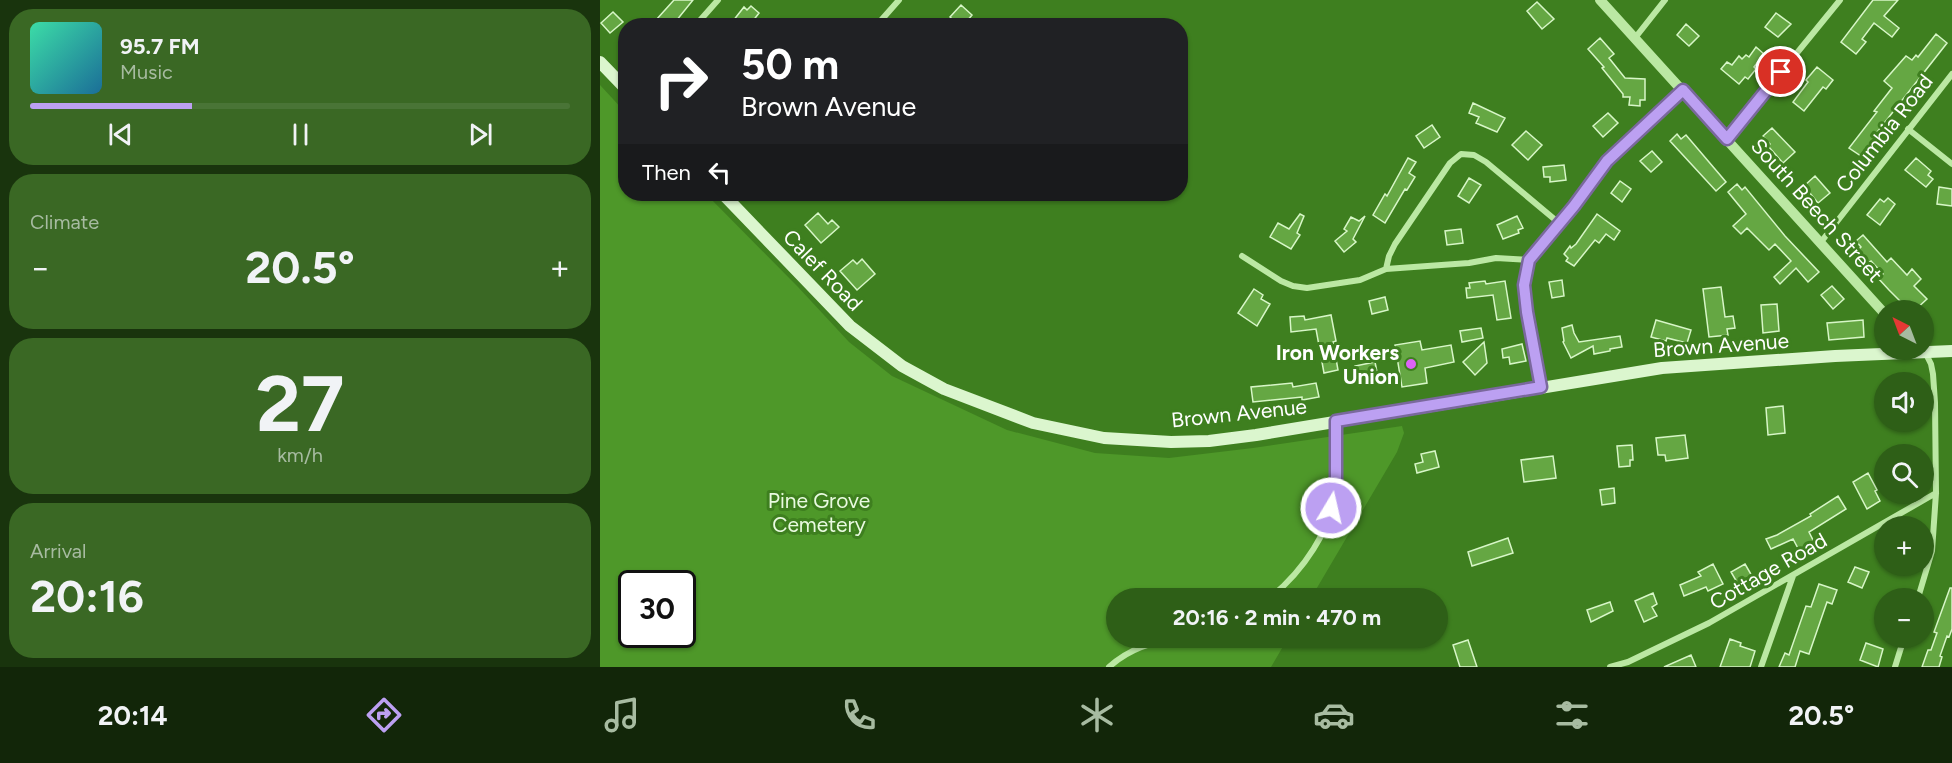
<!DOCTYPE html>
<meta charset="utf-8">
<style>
body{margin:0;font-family:Figtree,sans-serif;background:#3a6824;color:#f1f3f6;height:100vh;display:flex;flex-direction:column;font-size:22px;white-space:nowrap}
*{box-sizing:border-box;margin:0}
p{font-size:20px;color:#a7bba1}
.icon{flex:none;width:33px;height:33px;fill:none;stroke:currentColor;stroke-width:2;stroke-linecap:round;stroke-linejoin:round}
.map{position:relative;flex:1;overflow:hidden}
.sheet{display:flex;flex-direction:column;gap:9px;padding:9px;background:#19340d;width:600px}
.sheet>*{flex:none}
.hud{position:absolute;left:18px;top:18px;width:570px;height:183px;border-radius:24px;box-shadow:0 2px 4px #0004;background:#202124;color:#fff;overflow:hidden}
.needle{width:39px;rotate:318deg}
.tools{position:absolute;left:1274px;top:300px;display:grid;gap:12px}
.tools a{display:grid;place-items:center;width:60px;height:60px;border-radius:50%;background:#2e5f17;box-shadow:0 2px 4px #0004;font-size:30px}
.speed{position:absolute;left:18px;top:570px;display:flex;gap:12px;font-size:30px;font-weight:700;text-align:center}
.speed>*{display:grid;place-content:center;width:78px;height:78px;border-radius:50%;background:#2e5f17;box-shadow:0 2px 4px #0004;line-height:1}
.speed .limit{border:3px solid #111;border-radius:9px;background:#fff;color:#111}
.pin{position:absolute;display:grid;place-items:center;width:51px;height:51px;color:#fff;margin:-26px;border:3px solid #fff;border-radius:50%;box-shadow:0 2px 6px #0007}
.me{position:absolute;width:66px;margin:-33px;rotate:9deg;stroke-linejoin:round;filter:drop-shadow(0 0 4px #0008)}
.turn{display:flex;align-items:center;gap:21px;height:126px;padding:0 24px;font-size:27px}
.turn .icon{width:78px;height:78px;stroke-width:2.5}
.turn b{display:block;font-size:42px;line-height:51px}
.then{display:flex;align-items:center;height:57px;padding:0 24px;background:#0003;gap:12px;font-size:22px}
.big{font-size:45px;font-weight:700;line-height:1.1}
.sheet .widget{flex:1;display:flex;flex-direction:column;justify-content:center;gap:9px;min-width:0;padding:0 21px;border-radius:24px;background:#3a6824}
.sheet .dial{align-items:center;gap:0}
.dial b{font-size:78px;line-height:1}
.song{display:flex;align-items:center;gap:18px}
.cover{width:72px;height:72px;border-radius:9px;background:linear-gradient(135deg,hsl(160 70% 55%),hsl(200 70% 35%))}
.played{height:6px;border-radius:3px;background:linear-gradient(90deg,#bca0f2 30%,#497436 30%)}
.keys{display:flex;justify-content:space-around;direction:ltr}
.heat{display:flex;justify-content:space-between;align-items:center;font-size:33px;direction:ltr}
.trip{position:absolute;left:506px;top:588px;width:342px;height:60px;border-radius:30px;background:#2e5f17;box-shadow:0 2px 4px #0004;font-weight:700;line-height:60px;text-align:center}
.tab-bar{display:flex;height:96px;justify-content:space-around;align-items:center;background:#122609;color:#a7bba1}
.tab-bar .icon{width:42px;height:42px}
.tab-bar .current{color:#bca0f2}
.tab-bar b{font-size:27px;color:#f1f3f6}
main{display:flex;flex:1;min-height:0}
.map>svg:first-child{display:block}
</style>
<main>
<section class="sheet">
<div class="widget">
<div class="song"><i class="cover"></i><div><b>95.7 FM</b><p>Music</p></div></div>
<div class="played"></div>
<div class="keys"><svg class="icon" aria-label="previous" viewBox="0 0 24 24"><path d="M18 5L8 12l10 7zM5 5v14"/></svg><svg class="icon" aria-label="pause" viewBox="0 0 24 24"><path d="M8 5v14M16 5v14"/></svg><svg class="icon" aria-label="next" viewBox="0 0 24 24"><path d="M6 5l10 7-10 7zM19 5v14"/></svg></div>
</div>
<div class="widget"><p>Climate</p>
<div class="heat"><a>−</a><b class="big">20.5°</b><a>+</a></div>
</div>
<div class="widget dial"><b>27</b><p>km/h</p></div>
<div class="widget"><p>Arrival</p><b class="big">20:16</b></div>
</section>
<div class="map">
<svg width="1352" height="667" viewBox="0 0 1352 667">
<rect width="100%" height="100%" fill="#3e7f1f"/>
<!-- green -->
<path fill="#4e9829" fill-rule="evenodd" d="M0,85L25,112L26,194H106L198,287L249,342L292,376L407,430L495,453L569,458L653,448L802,426L804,433L797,452L711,598H516V638H688L671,667H0ZM32,584H82V634H32Z"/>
<!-- building -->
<path fill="#65a743" stroke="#d7f6c7" stroke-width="1.5" d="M74,0H93L72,26H62L56,20Z
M1273,0H1298L1284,16L1299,28L1292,37L1274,23L1262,39L1266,42L1256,54L1241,42Z
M937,2L954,19L942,29L927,11Z
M361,5L372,15L363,26H360L350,17Z
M151,6L159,13L149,26H129L144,7L147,10Z
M13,12L23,22L10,33L1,23Z
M1176,13L1191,24L1178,37L1165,27Z
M1086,24L1099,36L1089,46L1077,35Z
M1336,34L1347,43L1278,131H1279L1261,156L1249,148L1277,112L1274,111L1292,88L1284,81L1306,56L1312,60L1316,55L1318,57Z
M1000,38L1014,54L1009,58L1025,78L1045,79V100H1040V106L1029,105L1030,97H1023V94L1002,68L1004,67L988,49Z
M1156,47L1164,54L1154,67L1156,69L1148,79L1145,77L1139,84L1121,69L1127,62L1132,65L1139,56L1142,59L1146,55L1149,57Z
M1217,67L1233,80L1226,89L1223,87L1204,111L1193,102L1208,82L1206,80Z
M873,103L905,118L897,132L876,123L879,117L869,113Z
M1008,113L1018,123L1003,137L993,126Z
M832,125L840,137L824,148L816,136Z
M1172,128L1195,152L1183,163L1168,146L1170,144L1163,136Z
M926,131L942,145L928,160L912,145Z
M1077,134L1081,139L1086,135L1126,182L1116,191L1070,141Z
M1052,151L1062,162L1051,172L1040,161Z
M808,158L816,162L809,173L815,177L807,190L805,189L785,223L773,215L785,194L787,196Z
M1316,158L1331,171L1328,175L1333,179L1326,187L1305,170Z
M964,165L966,180L950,182V177H944L943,167Z
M1215,176L1230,193L1218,203L1204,186Z
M869,178L881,185L869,203L858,196Z
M1020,181L1031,189L1022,202L1011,193Z
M1137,184L1142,190L1145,187L1185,236L1219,272L1208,282L1196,268L1180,284L1174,277L1191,261L1175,244L1169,250L1147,228L1141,234L1133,226L1146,214L1128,192Z
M1339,187L1352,189V206L1337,204Z
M1288,198L1295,204L1280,225L1267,215L1280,199L1284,202Z
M218,213L228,224L232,220L239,227L221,243L205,225Z
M700,214L704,216L697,233L700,235L691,249L670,237L678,223L689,229Z
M997,214L1020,231L1014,240L1006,234L999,243L995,240L974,266L966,261L968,258L964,254L970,246L971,248L976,244Z
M765,216L753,239L756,242L744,252L735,241L747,231L744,229L751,217L759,221Z
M917,216L923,228L918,230L919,233L903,239L897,225Z
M861,229L863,243L847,245L845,231Z
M1263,235L1287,262L1291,258L1307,275L1312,269L1321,279L1314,286L1327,299L1315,310H1309L1289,290L1278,278L1283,274L1271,261L1268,263L1257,251L1261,247L1256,241Z
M262,259L275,274L257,290L240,271L253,260L257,264Z
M962,280L964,296L952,298L949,282Z
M885,281L886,284L905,281L911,318L897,320L893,295L867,298L866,288H870L869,283Z
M1232,286L1244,299L1233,309L1221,295Z
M1121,287L1125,317L1133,316L1135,328L1127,329L1128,335L1109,337L1103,289Z
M654,289L663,295L661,299L670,304L657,326L638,313Z
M785,297L788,310L772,314L769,301Z
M1177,304L1179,331L1163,333L1161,305Z
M731,315L736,341L733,342L738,370L724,373L716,329L691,332L690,317L704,316L705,320Z
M1056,320L1091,330L1087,343L1067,338L1066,341L1051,337Z
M1263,320L1264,337L1229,340L1227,323Z
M972,325L974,333L979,342L1020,336L1022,347L1010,349V351L994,354L993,346L971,358L963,342L964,341L962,328Z
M881,328L883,338L862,342L860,331Z
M820,341L822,350L851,345L854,362L825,368L827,383L802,387L795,345Z
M884,342L887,363L875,375L863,362Z
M922,344L926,361L910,364L909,357L903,358L902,349Z
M775,362L777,372L772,373L774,383L759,386L755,366Z
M692,383L693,387L716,383L719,397L702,400V397L653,402L651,387Z
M1183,406L1185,433L1168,435L1166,408Z
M1085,435L1088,458L1066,461L1065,455H1058L1056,438Z
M1032,445L1033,460H1030V466L1019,467L1017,446Z
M835,451L839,467L817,473L815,464L823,462L821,454Z
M953,456L956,478L924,482L921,460Z
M1268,473L1277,490L1275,491L1280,501L1267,509L1253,482Z
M1014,488L1015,503L1002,505L1000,490Z
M1238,496L1246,509L1209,532L1215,544L1200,552L1193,539L1171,549L1166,539L1177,535L1211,516L1210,514Z
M908,538L913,553L872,566L868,552Z
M1113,564L1123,584L1108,591L1106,587L1084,596L1080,585L1101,576L1098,572Z
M1145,564L1152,576L1138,584L1131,572Z
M1255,567L1269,572L1262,588L1248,582Z
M1219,584L1237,590L1232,604L1227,602L1209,654L1200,651L1195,667H1179L1185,653L1189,655L1206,606L1211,607Z
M1350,588H1352V629L1349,637L1347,636L1340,656L1342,657L1339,667H1322L1328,650H1331L1337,633L1334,632Z
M1053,593L1057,604L1052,607L1057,616L1044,622L1035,601Z
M1010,602L1013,611L991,622L987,610Z
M1130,639L1141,643L1140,646L1155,651L1150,667H1120Z
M868,640L877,667H860L853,645Z
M1266,643L1283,649L1278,667L1260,660Z
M1091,655L1096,667H1064Z"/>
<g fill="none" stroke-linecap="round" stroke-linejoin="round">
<!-- minor -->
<path stroke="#bbe8a3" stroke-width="6" d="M95,26L118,0
M276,26L299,0
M1035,38L1065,0
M1308,129L1352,164
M1127,139L1240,0
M1221,242L1352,74
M642,256L681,281L693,286L707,288L760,280L786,269L869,263L896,258L929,260
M786,269L789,256L795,244L850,163L861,154L874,155L886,162L959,223
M941,387L927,312L924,286L929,260L974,206L1007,161L1083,90
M670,598C703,571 731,531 736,488C739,467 737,443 736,422
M1318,598L1332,551L1336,493L1335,403L1333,374L1331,364L1325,352
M509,667C529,649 551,642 578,638
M1010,667L1028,662L1109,623L1336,493
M1161,667L1193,576
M1295,667L1304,638"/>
<!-- tertiary -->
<path stroke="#bbe8a3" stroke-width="10" d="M1000,0L1284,313"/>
<!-- secondary -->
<path stroke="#dbf6ce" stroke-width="12" d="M0,62L26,89
M123,194L250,326L302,366L344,389L433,423L504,438L571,442L609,441L656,435L1062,368L1235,356L1352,351"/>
</g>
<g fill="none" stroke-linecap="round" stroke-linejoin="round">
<defs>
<path id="route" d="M731,508L736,488V421L941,387L927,312L924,285L929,260L974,206L1007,161L1083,90L1127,139L1181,72"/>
</defs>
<!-- route casing -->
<use href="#route" stroke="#7a689d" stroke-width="15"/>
<!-- route -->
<use href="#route" stroke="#bca0f2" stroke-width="10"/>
</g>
<!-- markers -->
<circle fill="#dc63f6" stroke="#3e7f1f" stroke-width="2" cx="811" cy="364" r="6"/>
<g text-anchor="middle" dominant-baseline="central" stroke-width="6" stroke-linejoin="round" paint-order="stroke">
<!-- street labels -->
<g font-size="21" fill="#fff" stroke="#3e7f1f">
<text transform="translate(1284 133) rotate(-52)">Columbia Road</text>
<text transform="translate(1217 210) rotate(48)">South Beech Street</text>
<text transform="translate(223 270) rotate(46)">Calef Road</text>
<text transform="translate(1121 345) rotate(-4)">Brown Avenue</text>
<text transform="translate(639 413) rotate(-6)">Brown Avenue</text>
<text transform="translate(1168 571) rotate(-30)">Cottage Road</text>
</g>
<!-- poi labels -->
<g font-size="21" font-weight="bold" fill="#fff" stroke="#3e7f1f" text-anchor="end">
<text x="799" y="352">Iron Workers<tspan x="799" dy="24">Union</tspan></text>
</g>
<!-- park labels -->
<g font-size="21" fill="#e9fae0" stroke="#3e7f1f">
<text x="219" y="500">Pine Grove<tspan x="219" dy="24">Cemetery</tspan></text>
</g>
</g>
</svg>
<div class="tools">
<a><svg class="needle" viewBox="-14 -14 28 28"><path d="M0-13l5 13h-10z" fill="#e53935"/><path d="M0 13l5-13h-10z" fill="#a7bba1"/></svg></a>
<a><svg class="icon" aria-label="sound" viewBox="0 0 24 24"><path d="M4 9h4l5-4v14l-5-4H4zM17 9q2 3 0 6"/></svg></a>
<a><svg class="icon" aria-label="search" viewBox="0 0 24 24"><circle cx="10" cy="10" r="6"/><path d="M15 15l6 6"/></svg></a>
<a>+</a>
<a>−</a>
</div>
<div class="speed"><div class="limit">30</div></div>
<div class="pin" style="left:1181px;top:72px;background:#d93025"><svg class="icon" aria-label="arrive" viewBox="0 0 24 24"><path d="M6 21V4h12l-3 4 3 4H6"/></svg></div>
<svg class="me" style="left:731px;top:508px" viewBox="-20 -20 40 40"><circle r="17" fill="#bca0f2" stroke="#fff" stroke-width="3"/><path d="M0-11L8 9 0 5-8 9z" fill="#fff"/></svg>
<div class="trip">20:16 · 2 min · 470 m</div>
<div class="hud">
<div class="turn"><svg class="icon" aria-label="right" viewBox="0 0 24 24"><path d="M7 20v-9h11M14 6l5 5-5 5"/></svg><div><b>50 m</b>Brown Avenue</div></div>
<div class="then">Then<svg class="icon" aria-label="left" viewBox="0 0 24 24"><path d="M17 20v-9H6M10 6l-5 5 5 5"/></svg></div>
</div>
</div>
</main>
<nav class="tab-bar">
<b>20:14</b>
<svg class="icon current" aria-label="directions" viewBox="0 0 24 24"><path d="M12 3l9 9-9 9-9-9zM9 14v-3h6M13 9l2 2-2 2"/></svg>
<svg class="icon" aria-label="music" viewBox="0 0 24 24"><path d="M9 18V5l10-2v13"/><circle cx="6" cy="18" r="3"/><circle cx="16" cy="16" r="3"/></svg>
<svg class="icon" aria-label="phone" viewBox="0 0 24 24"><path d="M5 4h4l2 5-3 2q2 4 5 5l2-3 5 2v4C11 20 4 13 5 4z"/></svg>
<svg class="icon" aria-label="climate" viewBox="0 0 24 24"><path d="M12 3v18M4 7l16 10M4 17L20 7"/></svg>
<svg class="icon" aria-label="car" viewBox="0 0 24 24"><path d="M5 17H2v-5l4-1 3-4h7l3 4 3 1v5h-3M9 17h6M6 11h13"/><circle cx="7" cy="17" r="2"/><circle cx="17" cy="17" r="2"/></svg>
<svg class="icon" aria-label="filters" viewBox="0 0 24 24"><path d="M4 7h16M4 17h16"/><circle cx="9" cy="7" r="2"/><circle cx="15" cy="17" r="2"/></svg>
<b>20.5°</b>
</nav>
